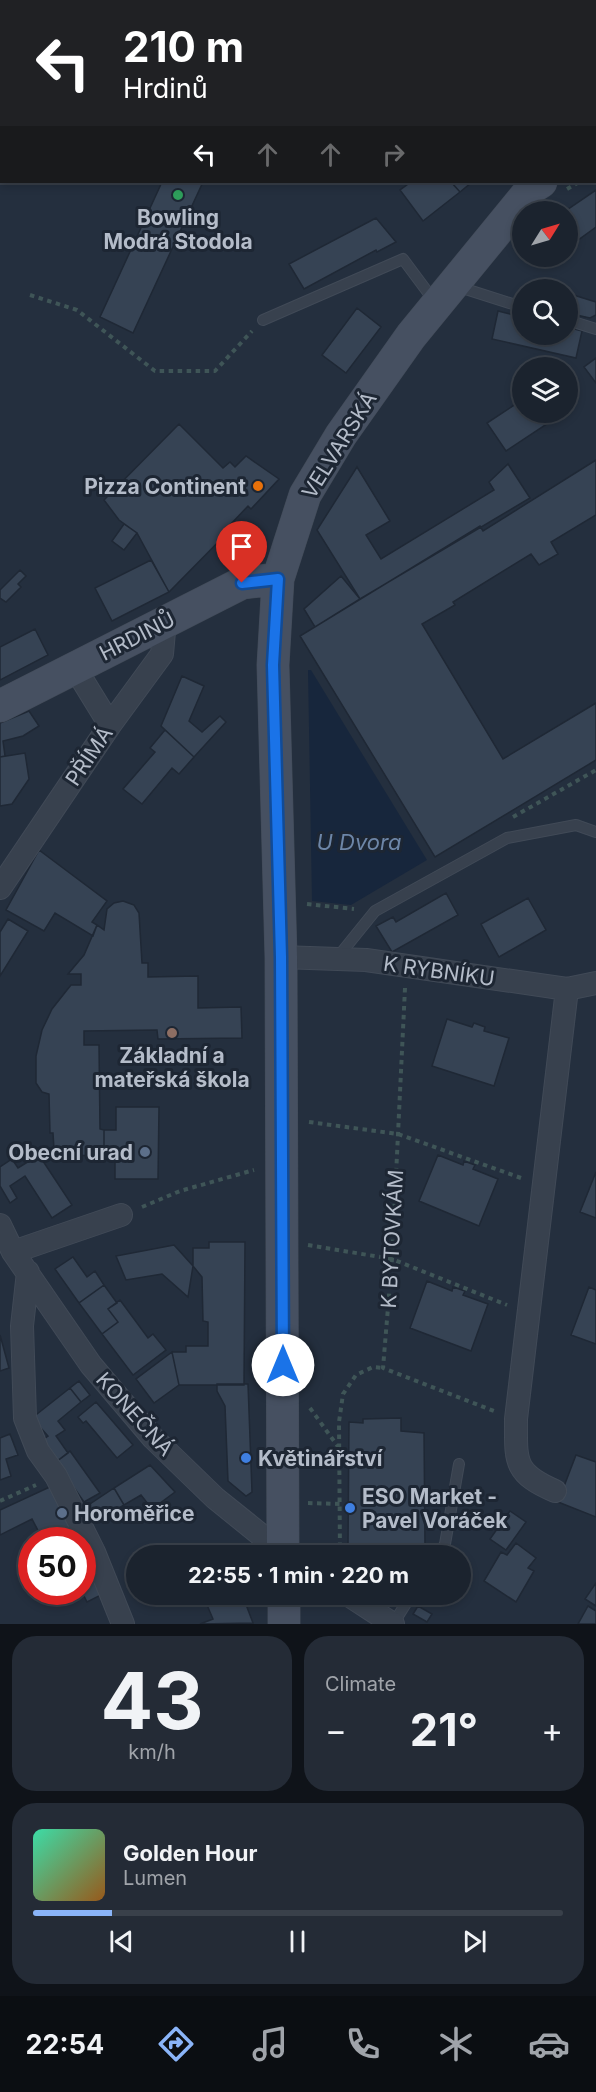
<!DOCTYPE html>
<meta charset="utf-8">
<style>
body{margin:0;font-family:Inter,sans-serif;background:#242b36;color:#f1f3f6;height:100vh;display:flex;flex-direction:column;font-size:22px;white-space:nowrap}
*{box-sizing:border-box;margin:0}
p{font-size:20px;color:#a0a4aa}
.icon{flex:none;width:33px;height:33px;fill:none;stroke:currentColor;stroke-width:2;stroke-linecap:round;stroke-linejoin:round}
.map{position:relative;height:1624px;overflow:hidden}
.panel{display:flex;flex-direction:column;gap:12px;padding:12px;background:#0f1319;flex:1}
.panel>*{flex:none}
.banner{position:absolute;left:0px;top:0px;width:597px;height:183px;box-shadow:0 3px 9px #0003,0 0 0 2px #39404a;background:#202124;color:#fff;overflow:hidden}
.needle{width:39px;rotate:53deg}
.fabs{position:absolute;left:512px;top:201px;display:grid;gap:12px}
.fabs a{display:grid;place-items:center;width:66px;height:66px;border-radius:50%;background:#1b232e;box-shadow:0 3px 9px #0003,0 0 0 2px #39404a;font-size:30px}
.speed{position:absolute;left:18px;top:1527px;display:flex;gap:12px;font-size:30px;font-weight:700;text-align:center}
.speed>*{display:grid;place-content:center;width:78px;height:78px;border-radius:50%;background:#1b232e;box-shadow:0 3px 9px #0003,0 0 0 2px #39404a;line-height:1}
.speed .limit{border:9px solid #d22;background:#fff;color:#111}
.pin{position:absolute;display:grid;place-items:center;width:51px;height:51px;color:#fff;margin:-62px -26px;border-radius:50% 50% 50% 0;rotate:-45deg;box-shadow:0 0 6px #0007}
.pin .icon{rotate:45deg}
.me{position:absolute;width:66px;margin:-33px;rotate:0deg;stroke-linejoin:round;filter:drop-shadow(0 0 4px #0008)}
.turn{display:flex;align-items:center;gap:21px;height:126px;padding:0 24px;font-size:27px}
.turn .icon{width:78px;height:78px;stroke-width:2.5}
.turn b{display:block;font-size:42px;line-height:51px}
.lanes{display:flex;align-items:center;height:57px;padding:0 24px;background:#0003;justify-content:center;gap:30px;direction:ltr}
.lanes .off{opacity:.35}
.big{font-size:45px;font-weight:700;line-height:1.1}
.panel .card{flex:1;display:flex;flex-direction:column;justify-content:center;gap:9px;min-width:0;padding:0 21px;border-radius:24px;background:#242b36}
.panel .dial{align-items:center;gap:0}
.dial b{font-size:78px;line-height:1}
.song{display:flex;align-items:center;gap:18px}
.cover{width:72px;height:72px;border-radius:9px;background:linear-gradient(135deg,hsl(160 70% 55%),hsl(30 70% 35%))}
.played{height:6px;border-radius:3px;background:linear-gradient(90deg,#8ab4f8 15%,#39404a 15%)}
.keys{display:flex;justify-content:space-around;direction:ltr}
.heat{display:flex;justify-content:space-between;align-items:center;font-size:33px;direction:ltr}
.panel .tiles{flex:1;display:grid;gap:12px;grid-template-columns:1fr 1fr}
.card:last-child{grid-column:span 2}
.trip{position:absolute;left:126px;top:1545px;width:345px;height:60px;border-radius:30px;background:#1b232e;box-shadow:0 3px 9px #0003,0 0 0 2px #39404a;font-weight:700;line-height:60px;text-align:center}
.tabs{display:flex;height:96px;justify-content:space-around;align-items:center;background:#0b0e12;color:#a0a4aa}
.tabs .icon{width:42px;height:42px}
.tabs .active{color:#8ab4f8}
.tabs b{font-size:27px;color:#f1f3f6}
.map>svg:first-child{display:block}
</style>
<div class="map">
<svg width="596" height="1624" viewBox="0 0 596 1624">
<rect width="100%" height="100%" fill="#242f3e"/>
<!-- water -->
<path fill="#17263c" d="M308,670H311L427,860L351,905L312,901Z"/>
<!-- building -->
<path fill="#364354" stroke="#1f2835" stroke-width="1.5" d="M500,0H561L562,2H501Z
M162,182H203L133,333L100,317Z
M411,182H451L460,192L423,221L400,190Z
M451,182H472L460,192Z
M596,190V227L567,248V212H564Z
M376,218L396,242L377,252L376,250L304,289L289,264Z
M567,293L596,302V315L590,318L567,313Z
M357,308L381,327L346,373L322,355Z
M498,311L522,317V334H567V327L582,331L576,358L492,339Z
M596,358V383L584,367Z
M522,400V412H565L506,451L487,423Z
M179,424L223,468L230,462L235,467L246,456L279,479L251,509L248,506L228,527L230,530L169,592L137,533L119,520L104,500Z
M596,460V515L551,542L558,554L539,565L531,554L453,602L455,605L422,624L503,759L596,703V760L435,857L300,636L480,526L483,531Z
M508,464L530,498L360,599L317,530L357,467L390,521L366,535L381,559L494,490L489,482Z
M124,524L137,533L124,550L112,541Z
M151,560L169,592L112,621L95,588Z
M20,570L26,576L18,584L21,587L6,602L0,598V590Z
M341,576L360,599L315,627L304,609Z
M35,629L48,655L0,680V647Z
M182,676L204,686L189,721L202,732L220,716L226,722L194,757L161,726Z
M29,711L39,726L23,736L3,741L5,756L0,757V723Z
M165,730L194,757L179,774L172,768L142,804L123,789L155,752L150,748Z
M25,753L29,779L12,804L0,806V757Z
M39,850L107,901L92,922L97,925L93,936L55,913L44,931L6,910Z
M446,893L458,915L392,952L376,926L393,917L396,922Z
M528,898L546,930L499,957L481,924Z
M123,901L134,905L139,913L142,963H148V977L198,976V1008L241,1007L242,1038L158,1039L157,1030L84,1031V1045H99L100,1129L104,1130V1155L60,1156V1149H54L53,1133H50L49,1094L42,1092L36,1083V1056L42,1030L52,1009L67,990L71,985H81V974H68L84,955L97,925L104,930L107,909L114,903Z
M8,919L28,931L0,976V932Z
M447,1019L472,1027L474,1023L485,1027L484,1031L509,1038L494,1086L432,1066Z
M116,1107H159L158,1179H115V1155H104V1130H116Z
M39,1155L72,1205L52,1218L25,1176L10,1186L17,1198L10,1203L0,1186V1167L12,1159L18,1168Z
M438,1155L463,1165L464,1161L475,1165L473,1169L498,1179L479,1226L419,1201Z
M596,1172V1218L580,1212Z
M209,1242H245L244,1385H179L172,1352H186V1346H208V1322L203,1321L202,1277L193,1266V1248H209Z
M174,1245L193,1266L188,1297L162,1274L126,1280L116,1256Z
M73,1257L87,1277L95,1271L104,1285L79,1303L55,1269Z
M427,1281L452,1291L453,1287L465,1291L463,1295L488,1304L471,1351L410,1328Z
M104,1285L117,1303L108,1309L118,1322L102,1334L79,1303Z
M589,1287L596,1290V1344L571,1335Z
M120,1300L148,1338L153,1334L166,1350L133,1375L102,1334L118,1322L108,1309Z
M0,1335L9,1368L0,1371Z
M172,1352L179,1385L154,1403L136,1379Z
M79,1381L90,1395L81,1402L70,1388Z
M217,1384H248L252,1492L246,1496L228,1481L225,1406L217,1391Z
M70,1388L81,1402L58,1421L65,1430L56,1436L68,1453L56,1462L41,1441L48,1436L32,1418Z
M96,1402L133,1445L117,1458L86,1421L83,1423L78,1417Z
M401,1418V1431L424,1433L425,1544L421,1549L424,1551L421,1556H386L393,1544L348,1545L349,1422L363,1423V1419Z
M10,1434L18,1455L6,1459L11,1476L0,1480V1438Z
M70,1451L100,1493L84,1502L56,1462Z
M576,1455L596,1462V1517L558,1502Z
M150,1465L175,1492L152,1509L141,1495L124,1505L114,1488Z
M54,1485L76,1530L54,1540H43L32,1519L0,1535V1510Z
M114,1488L124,1505L97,1522L87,1506Z
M510,1511L526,1522L506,1550L490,1539Z
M516,1543L536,1558L528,1568L534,1571L516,1602L484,1581L501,1552L507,1555Z
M82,1545L105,1593L87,1602L82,1592Z
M596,1583V1606L585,1599Z
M235,1594H242L253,1623L200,1624L213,1619L207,1605Z
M418,1606L432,1614L427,1622L413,1614Z
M588,1606L596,1611V1624H578Z"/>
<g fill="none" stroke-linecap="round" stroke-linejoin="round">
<defs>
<path id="lane" d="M456,286L522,307
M263,320L403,259L435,302
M567,320L596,329
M337,958L375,911L507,838L576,825L596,832
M438,1556L445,1544L459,1464
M393,1624L412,1594"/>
<path id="street" d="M0,10L2,5
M75,668L110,725
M0,888L110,725L162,654L165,620
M281,957L366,960L567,989L596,983
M0,1225L13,1252L91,1365L153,1438L215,1498L287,1556
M13,1252L121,1215
M28,1272L22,1326L25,1418L38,1451L56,1476L94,1552L123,1624
M555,1491C513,1473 516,1461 516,1419L567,989
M347,1594L393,1624"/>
<path id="secondary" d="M0,706L242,583L278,579
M283,1556L281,957L273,665L278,579L305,495L341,435L411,336L533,187L541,182
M284,1594V1624"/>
</defs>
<!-- lane casing -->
<use href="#lane" stroke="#414a57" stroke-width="12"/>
<!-- street casing -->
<use href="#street" stroke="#414a57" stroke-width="24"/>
<!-- secondary casing -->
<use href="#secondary" stroke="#414a57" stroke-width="33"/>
<!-- path -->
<path stroke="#3f5557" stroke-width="4" stroke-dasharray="4.5 4.5" stroke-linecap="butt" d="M596,171V170
M567,189L579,182
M30,295L77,310L155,371H215L252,331
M513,817L596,770
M307,904L354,909
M405,988L392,1259L383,1368L494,1411
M309,1122L398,1134L521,1178
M142,1207L180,1191L254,1170
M308,1245L392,1259L507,1305
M310,1408L339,1448
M0,1501L36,1485
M308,1503L340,1504
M310,1546L324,1556
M340,1556L339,1422L343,1394L356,1375L373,1367L383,1368"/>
<!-- lane -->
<use href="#lane" stroke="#38414e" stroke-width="10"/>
<!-- street -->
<use href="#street" stroke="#38414e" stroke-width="22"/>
<!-- secondary -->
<use href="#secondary" stroke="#465061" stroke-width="32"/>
</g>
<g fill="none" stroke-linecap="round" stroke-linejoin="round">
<defs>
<path id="route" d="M242,583L278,579L273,665L281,957L283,1365"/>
</defs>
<!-- route casing -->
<use href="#route" stroke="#114b97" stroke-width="15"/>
<!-- route -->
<use href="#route" stroke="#1a73e8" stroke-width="10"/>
</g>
<!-- markers -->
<circle fill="#2e9e5b" stroke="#1d2633" stroke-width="2" cx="178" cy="195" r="6"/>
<circle fill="#e8710a" stroke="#1d2633" stroke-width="2" cx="258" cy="486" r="6"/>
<circle fill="#8d6e63" stroke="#1d2633" stroke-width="2" cx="172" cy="1033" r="6"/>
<g fill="#5c6f8a" stroke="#1d2633" stroke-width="2">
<circle cx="145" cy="1152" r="6"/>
<circle cx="62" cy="1513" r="6"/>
</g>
<g fill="#3f7fe0" stroke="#1d2633" stroke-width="2">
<circle cx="246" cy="1458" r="6"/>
<circle cx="350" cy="1508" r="6"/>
</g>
<g text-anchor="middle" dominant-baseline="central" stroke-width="6" stroke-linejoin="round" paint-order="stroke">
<!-- poi labels -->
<g font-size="21" font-weight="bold" fill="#b4bcc9" stroke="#1d2633" text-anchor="start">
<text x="178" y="217" text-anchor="middle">Bowling<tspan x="178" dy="24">Modrá Stodola</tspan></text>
<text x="246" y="486" text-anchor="end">Pizza Continent</text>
<text x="172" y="1055" text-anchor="middle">Základní a<tspan x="172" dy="24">mateřská škola</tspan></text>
<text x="133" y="1152" text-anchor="end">Obecní urad</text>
<text x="258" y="1458">Květinářství</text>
<text x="362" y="1496">ESO Market -<tspan x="362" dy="24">Pavel Voráček</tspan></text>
<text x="74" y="1513">Horoměřice</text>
</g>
<!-- street labels -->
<g font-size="21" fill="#b4bcc9" stroke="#1d2633">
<text transform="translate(339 445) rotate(-58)">VELVARSKÁ</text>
<text transform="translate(137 636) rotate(-27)">HRDINŮ</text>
<text transform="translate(89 756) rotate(-56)">PŘÍMÁ</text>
<text transform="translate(439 971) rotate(8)">K RYBNÍKU</text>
<text transform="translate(392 1239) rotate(-87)">K BYTOVKÁM</text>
<text transform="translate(135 1414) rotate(48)">KONEČNÁ</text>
</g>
<!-- water labels -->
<g font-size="22" font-style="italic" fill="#6d86a8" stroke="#1d2633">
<text x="359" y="842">U Dvora</text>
</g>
</g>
</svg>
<div class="fabs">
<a><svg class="needle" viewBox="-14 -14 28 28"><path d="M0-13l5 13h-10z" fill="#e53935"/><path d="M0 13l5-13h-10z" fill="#a0a4aa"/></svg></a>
<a><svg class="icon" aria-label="search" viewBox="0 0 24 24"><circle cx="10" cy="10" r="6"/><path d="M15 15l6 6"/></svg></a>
<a><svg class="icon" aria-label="layers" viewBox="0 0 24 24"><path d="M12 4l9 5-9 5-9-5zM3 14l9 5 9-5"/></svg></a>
</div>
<div class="speed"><div class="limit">50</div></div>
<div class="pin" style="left:242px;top:583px;background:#d93025"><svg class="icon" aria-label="arrive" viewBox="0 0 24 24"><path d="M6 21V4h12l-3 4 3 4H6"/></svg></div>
<svg class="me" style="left:283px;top:1365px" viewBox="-20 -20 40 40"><circle r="19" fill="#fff"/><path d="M0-13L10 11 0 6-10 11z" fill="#1a73e8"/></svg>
<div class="trip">22:55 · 1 min · 220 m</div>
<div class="banner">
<div class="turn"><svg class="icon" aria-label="left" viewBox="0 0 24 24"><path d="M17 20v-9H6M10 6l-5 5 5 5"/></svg><div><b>210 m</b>Hrdinů</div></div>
<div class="lanes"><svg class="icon" aria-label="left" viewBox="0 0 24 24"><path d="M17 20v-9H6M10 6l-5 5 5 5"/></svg><svg class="icon off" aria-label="ahead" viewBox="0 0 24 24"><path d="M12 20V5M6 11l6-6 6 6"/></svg><svg class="icon off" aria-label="ahead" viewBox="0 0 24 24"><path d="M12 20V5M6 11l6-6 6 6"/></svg><svg class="icon off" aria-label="right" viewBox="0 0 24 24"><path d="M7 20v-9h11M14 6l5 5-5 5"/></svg></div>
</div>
</div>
<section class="panel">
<div class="tiles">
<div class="card dial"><b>43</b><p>km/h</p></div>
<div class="card"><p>Climate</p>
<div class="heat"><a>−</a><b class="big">21°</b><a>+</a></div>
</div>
<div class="card">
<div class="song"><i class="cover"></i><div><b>Golden Hour</b><p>Lumen</p></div></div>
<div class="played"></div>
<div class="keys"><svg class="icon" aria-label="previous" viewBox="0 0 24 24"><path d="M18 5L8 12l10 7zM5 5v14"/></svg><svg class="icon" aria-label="pause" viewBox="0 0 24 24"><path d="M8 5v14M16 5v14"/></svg><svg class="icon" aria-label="next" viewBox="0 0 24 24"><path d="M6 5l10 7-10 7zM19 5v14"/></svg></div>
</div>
</div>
</section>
<nav class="tabs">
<b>22:54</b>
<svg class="icon active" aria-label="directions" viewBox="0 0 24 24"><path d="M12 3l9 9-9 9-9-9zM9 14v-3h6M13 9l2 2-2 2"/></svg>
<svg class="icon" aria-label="music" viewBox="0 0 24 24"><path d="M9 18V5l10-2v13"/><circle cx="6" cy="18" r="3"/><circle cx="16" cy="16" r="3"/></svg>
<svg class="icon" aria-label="phone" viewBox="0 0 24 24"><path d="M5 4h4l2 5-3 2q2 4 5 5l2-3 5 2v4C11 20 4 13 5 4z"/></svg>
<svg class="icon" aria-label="climate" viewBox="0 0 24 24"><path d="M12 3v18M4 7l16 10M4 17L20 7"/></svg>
<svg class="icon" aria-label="car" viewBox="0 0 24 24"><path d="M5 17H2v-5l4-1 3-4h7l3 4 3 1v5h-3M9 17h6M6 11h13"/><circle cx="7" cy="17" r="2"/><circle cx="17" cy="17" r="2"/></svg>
</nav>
